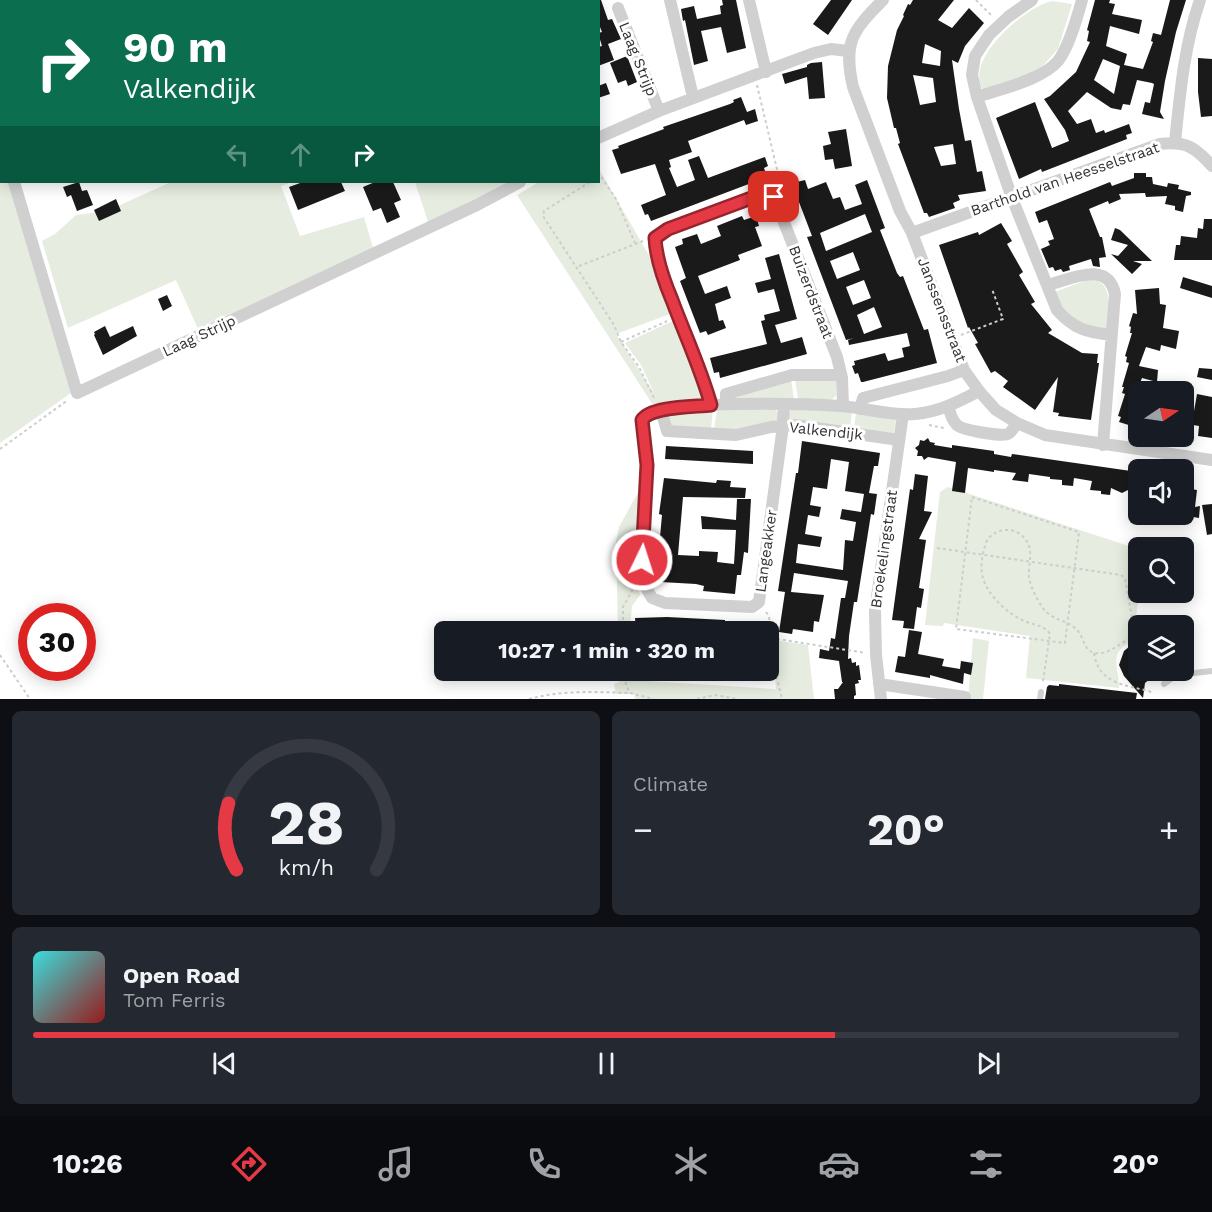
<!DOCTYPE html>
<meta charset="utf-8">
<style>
body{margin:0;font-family:"Work Sans",sans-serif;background:#242831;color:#f1f3f6;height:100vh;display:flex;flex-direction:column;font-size:22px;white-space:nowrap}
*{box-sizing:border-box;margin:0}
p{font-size:20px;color:#9ea1a6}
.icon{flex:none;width:33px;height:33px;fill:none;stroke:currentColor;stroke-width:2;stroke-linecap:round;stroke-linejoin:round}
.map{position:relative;height:699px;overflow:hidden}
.sheet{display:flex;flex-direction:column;gap:12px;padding:12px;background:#0d0f14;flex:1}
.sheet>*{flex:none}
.banner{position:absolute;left:0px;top:0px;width:600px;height:183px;box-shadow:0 3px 15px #0003;background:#0b6e4f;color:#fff;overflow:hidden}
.needle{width:39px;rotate:77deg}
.controls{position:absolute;left:1128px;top:381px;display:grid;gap:12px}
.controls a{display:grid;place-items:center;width:66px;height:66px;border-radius:9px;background:#171b24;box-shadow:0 3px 15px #0003;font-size:30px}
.speed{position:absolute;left:18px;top:603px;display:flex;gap:12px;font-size:30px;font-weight:700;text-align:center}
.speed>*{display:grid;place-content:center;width:78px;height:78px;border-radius:50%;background:#171b24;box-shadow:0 3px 15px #0003;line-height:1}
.speed .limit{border:9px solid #d22;background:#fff;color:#111}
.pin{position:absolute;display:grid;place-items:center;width:51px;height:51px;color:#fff;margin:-26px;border-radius:12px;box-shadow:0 3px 9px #0006}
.me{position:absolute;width:66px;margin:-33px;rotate:4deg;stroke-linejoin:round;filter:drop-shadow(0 0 4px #0008)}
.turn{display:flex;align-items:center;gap:21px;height:126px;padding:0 24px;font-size:27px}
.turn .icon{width:78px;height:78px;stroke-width:2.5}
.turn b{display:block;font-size:42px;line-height:51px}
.lanes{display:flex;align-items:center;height:57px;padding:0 24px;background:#0003;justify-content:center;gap:30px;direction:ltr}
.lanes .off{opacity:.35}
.big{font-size:45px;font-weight:700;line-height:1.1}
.sheet .tile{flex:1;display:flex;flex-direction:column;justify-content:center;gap:9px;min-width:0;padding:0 21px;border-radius:9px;background:#242831}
.sheet .dial{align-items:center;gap:0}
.dial svg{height:156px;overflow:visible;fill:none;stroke:#363941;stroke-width:7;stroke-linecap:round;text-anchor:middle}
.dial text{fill:#f1f3f6;stroke:none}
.song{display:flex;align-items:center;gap:18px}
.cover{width:72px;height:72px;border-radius:9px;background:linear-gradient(135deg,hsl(180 70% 55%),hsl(0 70% 35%))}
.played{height:6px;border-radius:3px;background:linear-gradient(90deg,#e63946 70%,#363941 70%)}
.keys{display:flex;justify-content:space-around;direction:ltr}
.heat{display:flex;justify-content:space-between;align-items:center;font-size:33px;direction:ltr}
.sheet .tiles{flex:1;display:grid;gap:12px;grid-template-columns:1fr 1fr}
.tile:last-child{grid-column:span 2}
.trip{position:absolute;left:434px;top:621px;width:345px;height:60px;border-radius:9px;background:#171b24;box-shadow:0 3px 15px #0003;font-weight:700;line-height:60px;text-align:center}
.dock{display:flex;height:96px;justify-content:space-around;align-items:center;background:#090b0e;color:#9ea1a6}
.dock .icon{width:42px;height:42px}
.dock .current{color:#e63946}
.dock b{font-size:27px;color:#f1f3f6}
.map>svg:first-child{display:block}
</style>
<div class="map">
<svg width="1212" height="699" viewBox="0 0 1212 699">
<rect width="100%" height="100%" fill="#fff"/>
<!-- green -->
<path fill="#e6ecdf" d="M130,0H526V1L131,2Z
M1052,1L1072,4L1058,49L1038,71L983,90C963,60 1025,7 1052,1Z
M0,149L2,182H10L71,393L0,443Z
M599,169L650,257L670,314L616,334L654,393L641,365L625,343L675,320L703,395L699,403L655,408L517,195L539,182H598Z
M171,182H292L281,186L300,236L364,217L374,251L199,331L176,280L68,328L42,241L55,234L76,215L107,211Z
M415,182H506L473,202L429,225Z
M1091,279C1116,282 1108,315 1107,333C1080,325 1066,319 1054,292Z
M795,378L836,379V396L830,401L798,399Z
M791,379L794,400H729L730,396Z
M775,409L778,412L779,423L742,431L714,429L717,410Z
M792,409L852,412L850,429L787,420L789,413Z
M713,410L711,429L670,427L666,415Z
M856,413L896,419L893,436L854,429Z
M948,487L1138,549L1139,593L1133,641C1107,652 1119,667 1119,688L1026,678L1030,636L944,623L943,626L925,625L940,492Z
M640,489L635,575L640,595L632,606L630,631L618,632L616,542L619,527Z
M973,638L989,641L983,699H968Z
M772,640L808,645L814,699H635L634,694H616L614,684L619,682V670L631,671V680L776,689Z"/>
<!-- building -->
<path fill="#1a1a1a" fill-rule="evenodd" d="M598,0H601L608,20L612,19L621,39L608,44L614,60L598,66V47L602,46L598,33L602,32L598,22Z
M722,0H736L746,48L727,53L721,27L701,31L708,61L694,65L685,20L683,21L681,9L694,6L697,19L721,14L720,6L723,5Z
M831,0H852L828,35L813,24Z
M913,0H954L938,20L952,28L969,8L984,23L965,46L958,63L952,60L959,109L965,141L971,140L977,172L982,171L986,191L958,195L960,200L953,203L955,208L929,217L927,213H924L898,144L900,143L896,128H894L887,98L888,66L897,30L904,16L903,15L908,4L910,5ZM925,44L941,51L940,66L922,63ZM913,75L933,78L936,102L920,105ZM953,144L956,164L941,166L934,147Z
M1095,0H1110L1109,3L1115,4L1112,14L1142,20L1139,34L1110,26L1106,46L1127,54L1124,65L1143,69L1153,42L1151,41L1153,33L1161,35L1170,0H1186L1176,32L1165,81L1160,112L1164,119L1142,114L1145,102L1150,103L1154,84L1152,83L1137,80L1130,105L1123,104L1121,110L1111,108L1087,92L1068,111L1077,124L1091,119L1096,133L1104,130L1105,133L1129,124L1132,133L1126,135L1127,139L1042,172L1041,169L1019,179L996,118L1035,102L1052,148L1069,141L1065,130L1044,99L1050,96L1076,72L1090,42L1087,41L1089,31L1087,30ZM1103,59L1120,66L1114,94L1094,80Z
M627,56L637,82L628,86L626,80L618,83L610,63Z
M1198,58L1212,59V116L1201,117L1198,92Z
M822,62L825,98L809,99L807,77L785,84L782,74L807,67V65L811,63Z
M606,83L610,94L598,98V86Z
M741,97L747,112L755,109L758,121L746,125L744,120L688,141L692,152L669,160L671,167L669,168L677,187L695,180L688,160L699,156L708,178L765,157L768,166L764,168L767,177L651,221L648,214L645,215L641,205L666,195L655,164L621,174L612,150L619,148L618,146L664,129L663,127L730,104L734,102L733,100Z
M846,129L852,166L835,169L833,159L825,160L823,146L831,144L828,132Z
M1134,173H1146V177H1152L1153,184L1167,187L1168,183L1179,185L1178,189L1191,192V195L1186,196L1183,212L1175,210V206L1165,204L1167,196L1146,197L1145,193L1119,194L1121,199L1109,204L1108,201L1089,209L1100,237H1102L1106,257L1099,258L1100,267L1093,266L1091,259L1069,266L1070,270L1063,272L1061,269L1055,271L1053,267L1049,268L1041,249L1050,245L1048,241L1054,239L1047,220L1039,223L1035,212L1110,182L1112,186L1134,178Z
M805,180L808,189L826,182L833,199L840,197L845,210L862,204L855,185L867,180L885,228L880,230L897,273L900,277L903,276L924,330L928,329L937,363L863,382H861L858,373L855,374L852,366L855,365L854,361L885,353L888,361L904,357L902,348L910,346L907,333L849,345L848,340L854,338L846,340L807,237L812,236L794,189L799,187L797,182ZM865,214L872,232L826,251L820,233ZM853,252L860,270L837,279L830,261ZM864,280L871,298L853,305L846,287ZM874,307L882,327L864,334L857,315Z
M79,182L82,191L87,190L93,205L77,211L71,195L67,197L63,187Z
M303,182H341L345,191L298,210L289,187Z
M375,182H393L401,200L394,203L400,217L387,223L381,208L373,211L363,187Z
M116,199L121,211L99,221L94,210Z
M742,216L744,220L756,216L759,226L755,227L762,246L738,255L740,260L698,276L705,294L727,286L731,298L715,304L719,321L723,320L726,328L708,335L706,331L700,333L680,281L686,278L675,247L683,244L682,239L697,234L701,244L721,236L717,226Z
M1204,219H1212V260H1174L1176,245H1180L1181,236L1197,238L1198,228L1203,229Z
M1001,223L1012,241L1007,244L1023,272L1019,275L1035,302L1031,304L1052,330L1048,333L1082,353L1098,354L1097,363H1099L1091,420L1058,416L1059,413L1053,412L1058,377L1035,410L1003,387L1008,381L995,371L991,373L975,344L978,343L969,327L968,328L939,245L978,232L979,235Z
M1115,228L1120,230L1152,261H1133L1142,264L1132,274L1111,254L1118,256L1128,245L1111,240Z
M779,254L797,319L775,325L781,343L802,337L807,354L720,378L719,372L714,373L710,358L767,344L761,321L765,320L764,315L780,311L774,289L758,293L755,283L771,279L765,258Z
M1183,277L1212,286V298L1180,288Z
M1159,288L1160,304L1166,305L1163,328L1179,331L1176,349L1161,345L1160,351L1146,347L1139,366L1158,370L1157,382L1142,378L1138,388V414L1135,427L1119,422L1121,417L1118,416L1125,394L1122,393L1124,387H1122L1129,363L1126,362L1127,357L1125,356L1132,333H1130L1131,327L1129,326L1133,313L1137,314L1135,290Z
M167,295L172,306L163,311L158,299Z
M105,326L110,337L133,326L137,336L103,355L94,335L95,334L94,332Z
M1199,368L1212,369V380L1197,377Z
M1197,394L1212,397V438L1198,436L1199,426L1187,424L1188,416L1193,417Z
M928,438L930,442L935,443L934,445L952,448V445L994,451V454L1011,457L1012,454L1131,471V476L1138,477L1136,491L1128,490L1122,493L1111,488L1110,495L1101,494V491L1090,490L1092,481L1074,478L1073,486L1062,485V480L1050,479V477L1029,474L1028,482L1012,480L1016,473L994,470V472L968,468L965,493L952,491L956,462L928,457L924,460L922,456H917L918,451L915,448L919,445L920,440L924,441Z
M802,441L880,453L878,466H874L869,493L877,494L874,515L871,514L857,602H854L849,636L848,659L851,658L852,663L856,662V666L859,665L861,680H858L859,683L855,684L856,695L854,696V699H835L834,689H838L843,682H842L839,661L819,658L820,649L829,651L831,638L835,639L841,598H845L848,581L794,573L791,592L824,595L819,622L814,621L813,632L793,629L792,634L779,632L785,592L778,591L796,473H798ZM831,459L849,462L845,491L864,494L861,512L842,509L840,519L856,522L853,541L845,540L843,570L796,563L798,544L820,547L822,537L805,534L808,515L819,517L821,507L810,505L813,487L827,489Z
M666,446L753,451V464L665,459Z
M915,474L928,476L924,511L932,512L919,539L926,540L919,588L924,589L921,608L917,607L914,629L903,628L904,621L892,620L910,489L913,490Z
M664,478L716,483L717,480L731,481L730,487L746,488L745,498L683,497L678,555L699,556V551L718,552L717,562L734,564L736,530L702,529L701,516L736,520L737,499H751L748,553L744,552L741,575H737L735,594L703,591L704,586L696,584L661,582L663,548H659L662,515L659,514Z
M1184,488L1197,490L1195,507L1200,506L1199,518L1188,516L1189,510L1184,504Z
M1212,504V534L1207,535L1202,505Z
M667,617L725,620V632H636L635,618Z
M909,630L922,632L918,654L944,659L942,666L960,669L961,661L973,663L971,675L964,673L963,684L930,675V678L895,672L898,656L905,657Z
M1138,643V670H1161L1145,683L1143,698L1124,676L1119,665L1124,651L1130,646Z
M1059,684L1137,693L1136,699H1045L1047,687L1049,685L1059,686Z"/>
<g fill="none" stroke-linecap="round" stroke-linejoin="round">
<!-- path -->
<path stroke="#cdcdcd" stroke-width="2" stroke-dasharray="3 3" stroke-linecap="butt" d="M506,0V2
M976,0L992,16
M757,85L780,182L778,187
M598,172L616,199L635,243
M590,182L544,211L543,216L614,325L621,342L639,367L655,400
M579,266L643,241
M961,335L1003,319L992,289
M621,342L667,321
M929,425L944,428
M0,449L68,400
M972,497L1079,532L1065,643L956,629Z
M937,548L1121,575L1125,578L1133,623L1139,624
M766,612L769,616L773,662L782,699
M1139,626L1140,616
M623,632V607L633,589
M771,638L866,653
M1094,653C1098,683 1124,685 1149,691L1152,693
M0,655L30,699
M625,670L626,685L630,693L654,699
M1043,681L1050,634C1044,625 1037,626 1027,622C1010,616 988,596 983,578C980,569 982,555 985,546C987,537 995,531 1005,530C1017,529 1029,538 1030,551C1031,560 1028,569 1029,578C1031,588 1037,599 1042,607C1053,622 1066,619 1076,629C1085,637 1082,650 1095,653C1111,656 1121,639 1137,637L1138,627
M529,699C562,690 596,692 630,693
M697,699L715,695L739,699"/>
<!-- lane -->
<path stroke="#d0d0d0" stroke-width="6" d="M1164,684L1176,675L1212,671
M1040,699L1041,692"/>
<!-- street -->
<path stroke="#d0d0d0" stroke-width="12" d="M670,0L693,97
M749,0L766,72
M883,0C852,31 843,43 853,87L900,211L912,233L964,370L979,391L996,410L1017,423L1045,435L1212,460
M1032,0L1008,17L989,35L975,56L972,75L977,97L1012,198L1057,310C1074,329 1086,332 1111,335
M618,8L659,111
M977,97C1000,89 1042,80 1058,61C1069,47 1077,18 1082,0
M0,133L2,139
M598,138L659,111L814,53L831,49L848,51
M1175,142C1180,94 1184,46 1200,0
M14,182L77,393L477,205L520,182
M912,233L1160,144C1186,141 1195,147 1212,166
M1047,285C1072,279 1108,260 1115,294L1103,445
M726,404V394L792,375H841
M784,404L783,426L759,602L752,607L665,603L652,598L641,579L647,465L642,420C656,398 811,404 841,406C866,408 890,416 915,414C939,412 958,402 979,391
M711,405C701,369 685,335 672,300C664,281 656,259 655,238L668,229L762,194L774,197L837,357L842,378L843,406
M949,407C950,414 952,420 957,425C962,430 1002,437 1008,434C1012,432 1014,427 1017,423
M860,409L863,398L948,376L964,370
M661,410L667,431L736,435L771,427L795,425L899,440
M879,684L965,697
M881,699L876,655L875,611L903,414"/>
</g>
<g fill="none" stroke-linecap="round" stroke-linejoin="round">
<defs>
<path id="route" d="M642,560L647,465L642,420C651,406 694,407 711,405C701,369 685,335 672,300C664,281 656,259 655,238L668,229L762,194L774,197"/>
</defs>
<!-- route casing -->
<use href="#route" stroke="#96252e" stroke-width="15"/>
<!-- route -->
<use href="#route" stroke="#e63946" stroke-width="10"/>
</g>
<g text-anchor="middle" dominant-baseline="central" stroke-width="6" stroke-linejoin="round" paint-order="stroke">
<!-- street labels -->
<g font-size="15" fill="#333" stroke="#fff">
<text transform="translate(638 59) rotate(68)">Laag Strijp</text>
<text transform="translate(1065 179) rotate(-19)">Barthold van Heesselstraat</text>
<text transform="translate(811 292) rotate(69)">Buizerdstraat</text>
<text transform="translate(942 310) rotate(69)">Janssensstraat</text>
<text transform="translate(199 336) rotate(-25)">Laag Strijp</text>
<text transform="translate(826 431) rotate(6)">Valkendijk</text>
<text transform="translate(884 549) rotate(-82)">Broekelingstraat</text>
<text transform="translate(766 551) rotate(-82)">Langeakker</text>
</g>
</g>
</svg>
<div class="controls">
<a><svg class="needle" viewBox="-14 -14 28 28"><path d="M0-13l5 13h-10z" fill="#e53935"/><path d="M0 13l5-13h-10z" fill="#9ea1a6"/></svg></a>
<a><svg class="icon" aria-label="sound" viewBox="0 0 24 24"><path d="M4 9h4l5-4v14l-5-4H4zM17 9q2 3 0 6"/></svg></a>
<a><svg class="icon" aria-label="search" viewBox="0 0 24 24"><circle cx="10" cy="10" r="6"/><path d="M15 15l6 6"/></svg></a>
<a><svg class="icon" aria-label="layers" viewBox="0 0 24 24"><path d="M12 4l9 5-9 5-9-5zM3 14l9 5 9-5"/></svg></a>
</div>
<div class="speed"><div class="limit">30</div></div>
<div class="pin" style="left:774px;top:197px;background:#d93025"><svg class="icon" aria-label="arrive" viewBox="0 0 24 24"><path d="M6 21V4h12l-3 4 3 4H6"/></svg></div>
<svg class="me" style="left:642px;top:560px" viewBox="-20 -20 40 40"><circle r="17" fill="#e63946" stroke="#fff" stroke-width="3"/><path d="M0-11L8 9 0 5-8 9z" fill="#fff"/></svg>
<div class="trip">10:27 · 1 min · 320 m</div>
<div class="banner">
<div class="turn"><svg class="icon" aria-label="right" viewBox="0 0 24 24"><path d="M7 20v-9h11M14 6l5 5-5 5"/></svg><div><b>90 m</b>Valkendijk</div></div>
<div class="lanes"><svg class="icon off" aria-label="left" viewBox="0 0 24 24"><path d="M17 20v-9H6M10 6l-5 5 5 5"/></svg><svg class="icon off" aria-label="ahead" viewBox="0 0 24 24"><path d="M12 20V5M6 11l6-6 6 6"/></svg><svg class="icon" aria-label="right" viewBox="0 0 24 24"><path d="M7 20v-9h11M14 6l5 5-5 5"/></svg></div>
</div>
</div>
<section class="sheet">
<div class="tiles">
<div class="tile dial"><svg viewBox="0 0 100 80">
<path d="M14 69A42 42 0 1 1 86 69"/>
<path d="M14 69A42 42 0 0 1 10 35" stroke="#e63946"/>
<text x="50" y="56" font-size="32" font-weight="700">28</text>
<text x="50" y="72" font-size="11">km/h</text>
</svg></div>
<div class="tile"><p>Climate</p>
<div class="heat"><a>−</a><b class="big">20°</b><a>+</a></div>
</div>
<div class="tile">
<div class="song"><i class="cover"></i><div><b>Open Road</b><p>Tom Ferris</p></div></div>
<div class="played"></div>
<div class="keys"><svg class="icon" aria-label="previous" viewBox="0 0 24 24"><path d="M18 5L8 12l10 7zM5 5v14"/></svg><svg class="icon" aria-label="pause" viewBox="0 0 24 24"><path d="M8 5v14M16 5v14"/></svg><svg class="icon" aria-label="next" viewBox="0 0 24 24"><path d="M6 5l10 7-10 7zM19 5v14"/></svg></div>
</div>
</div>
</section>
<nav class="dock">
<b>10:26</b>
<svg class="icon current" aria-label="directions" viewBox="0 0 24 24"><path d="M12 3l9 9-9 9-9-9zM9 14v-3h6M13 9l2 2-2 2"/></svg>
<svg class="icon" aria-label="music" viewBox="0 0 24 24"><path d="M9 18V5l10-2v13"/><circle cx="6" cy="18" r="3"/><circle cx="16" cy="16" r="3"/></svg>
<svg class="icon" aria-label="phone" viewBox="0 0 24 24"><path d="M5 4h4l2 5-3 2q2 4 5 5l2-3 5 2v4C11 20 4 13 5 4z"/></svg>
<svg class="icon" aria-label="climate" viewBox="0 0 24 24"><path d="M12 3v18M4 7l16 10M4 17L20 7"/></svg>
<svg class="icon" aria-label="car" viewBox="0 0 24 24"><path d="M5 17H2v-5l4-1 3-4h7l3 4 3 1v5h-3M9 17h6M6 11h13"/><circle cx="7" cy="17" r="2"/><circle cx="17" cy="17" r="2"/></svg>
<svg class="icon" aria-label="filters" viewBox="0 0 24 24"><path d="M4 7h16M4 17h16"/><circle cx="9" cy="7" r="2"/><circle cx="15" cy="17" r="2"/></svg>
<b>20°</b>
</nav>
